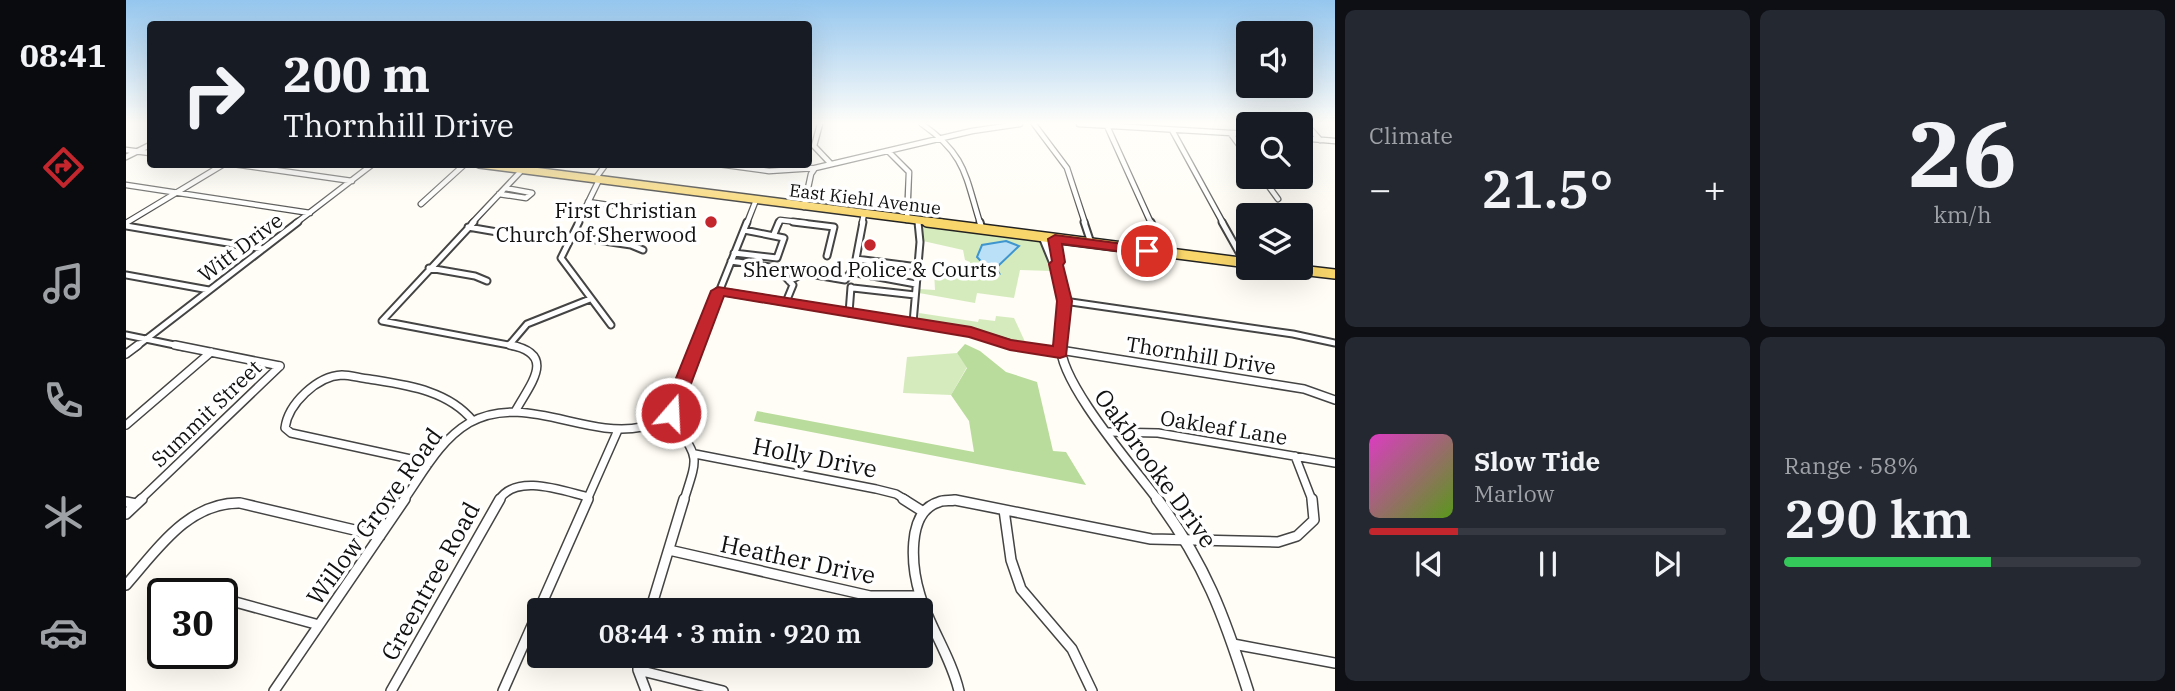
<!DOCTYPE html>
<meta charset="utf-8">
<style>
body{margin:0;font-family:"IBM Plex Serif",serif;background:#242831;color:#f1f3f6;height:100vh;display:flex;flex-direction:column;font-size:26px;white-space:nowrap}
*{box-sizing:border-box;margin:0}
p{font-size:23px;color:#9ea1a6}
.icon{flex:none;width:38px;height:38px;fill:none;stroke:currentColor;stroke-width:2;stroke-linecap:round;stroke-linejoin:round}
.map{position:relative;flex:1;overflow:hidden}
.drawer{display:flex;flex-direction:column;gap:10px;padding:10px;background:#0d0f14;width:840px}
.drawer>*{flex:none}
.hud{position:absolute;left:21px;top:21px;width:665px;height:147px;border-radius:7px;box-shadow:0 7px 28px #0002;background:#171b24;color:#f1f3f6;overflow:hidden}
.controls{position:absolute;left:1110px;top:21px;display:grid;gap:14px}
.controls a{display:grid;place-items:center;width:77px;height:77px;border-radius:7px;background:#171b24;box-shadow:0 7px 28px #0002;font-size:35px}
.speed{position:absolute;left:21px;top:578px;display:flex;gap:14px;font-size:35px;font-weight:700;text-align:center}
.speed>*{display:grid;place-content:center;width:91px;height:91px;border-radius:50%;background:#171b24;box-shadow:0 7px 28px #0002;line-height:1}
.speed .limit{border:4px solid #111;border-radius:10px;background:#fff;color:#111}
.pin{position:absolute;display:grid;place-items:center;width:60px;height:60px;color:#fff;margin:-30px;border:4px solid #fff;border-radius:50%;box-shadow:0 2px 7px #0007}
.me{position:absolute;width:77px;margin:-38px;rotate:19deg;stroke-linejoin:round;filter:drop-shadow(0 0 5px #0008)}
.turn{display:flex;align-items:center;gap:24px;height:147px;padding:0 21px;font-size:32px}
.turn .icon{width:91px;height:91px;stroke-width:2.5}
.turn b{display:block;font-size:49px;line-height:60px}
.big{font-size:52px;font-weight:600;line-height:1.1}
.drawer .card{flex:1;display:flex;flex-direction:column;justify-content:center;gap:10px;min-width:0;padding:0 24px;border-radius:10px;background:#242831}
.drawer .dial{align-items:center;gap:0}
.dial b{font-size:91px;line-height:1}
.song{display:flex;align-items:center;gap:21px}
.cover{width:84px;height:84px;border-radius:10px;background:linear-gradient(135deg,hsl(310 70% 55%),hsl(90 70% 35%))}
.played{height:7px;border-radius:4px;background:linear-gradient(90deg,#c4262e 25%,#363941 25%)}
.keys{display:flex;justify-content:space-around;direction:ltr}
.heat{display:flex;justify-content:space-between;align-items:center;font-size:38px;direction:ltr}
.charge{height:10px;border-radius:5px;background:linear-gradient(90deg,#34c759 58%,#363941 0)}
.drawer .tiles{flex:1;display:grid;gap:10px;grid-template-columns:repeat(2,1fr)}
.trip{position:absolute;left:401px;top:598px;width:406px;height:70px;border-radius:7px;background:#171b24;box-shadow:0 7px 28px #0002;font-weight:600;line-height:70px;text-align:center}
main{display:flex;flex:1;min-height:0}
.menu{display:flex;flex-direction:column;width:126px;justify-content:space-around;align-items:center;background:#090b0e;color:#9ea1a6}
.menu .icon{width:49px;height:49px}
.menu .on{color:#c4262e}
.menu b{font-size:32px;color:#f1f3f6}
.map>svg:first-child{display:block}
</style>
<main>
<nav class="menu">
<b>08:41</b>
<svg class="icon on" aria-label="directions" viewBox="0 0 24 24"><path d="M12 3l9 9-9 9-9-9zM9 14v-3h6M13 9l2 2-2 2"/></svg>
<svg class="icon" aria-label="music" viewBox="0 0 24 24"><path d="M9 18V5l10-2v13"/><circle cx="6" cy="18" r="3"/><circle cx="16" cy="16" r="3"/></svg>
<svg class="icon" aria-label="phone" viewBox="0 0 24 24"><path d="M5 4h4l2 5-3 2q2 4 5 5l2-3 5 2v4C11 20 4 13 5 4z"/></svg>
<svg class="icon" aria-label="climate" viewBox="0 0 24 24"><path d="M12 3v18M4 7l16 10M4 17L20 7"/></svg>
<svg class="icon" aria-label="car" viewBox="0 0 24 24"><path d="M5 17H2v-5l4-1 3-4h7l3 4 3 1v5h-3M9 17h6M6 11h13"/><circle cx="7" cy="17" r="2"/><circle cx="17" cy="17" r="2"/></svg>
</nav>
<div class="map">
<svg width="1209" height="691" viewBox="0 0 1209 691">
<rect width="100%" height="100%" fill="#fffdf5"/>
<!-- green -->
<path fill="#d5ebbd" d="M796,226L915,241L927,271L894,270L888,298L851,293L849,303L793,293V289L809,290L808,271L843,276L844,262L839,260L837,250L797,241Z
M793,313L852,322L853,319L869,321L870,316L888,318L901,346L792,322Z
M831,353L841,367L825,395L777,393L781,357Z"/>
<!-- forest -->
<path fill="#b9dc9c" d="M839,344L854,351L880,372L911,382L927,451L940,452L960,485L628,421L631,411L848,452L843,421L825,395L841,368L831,353Z"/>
<!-- water -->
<path fill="#b9e0f7" stroke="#3f96cf" stroke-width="2" d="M880,241L893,246L870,268L873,273L863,270L851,257L856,245Z"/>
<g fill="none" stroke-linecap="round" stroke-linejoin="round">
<defs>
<path id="minor-far3" d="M694,124L688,146L705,164
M796,124C840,155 839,175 854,223
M908,124L941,168L959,223
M953,124L1122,134
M1180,124L1194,140
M981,126L1025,223
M1046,130L1097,223
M1105,134L1122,157
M1174,138L1209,141
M0,150L24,153
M762,151L783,172L781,220
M0,157L24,145
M107,164L226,181
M592,164L643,171L689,168
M1136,177L1152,199
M469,179L480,164
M0,185L184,213
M373,194L400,198L406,193L379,188
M462,202L503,208L517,207
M295,204L339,164
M678,207L685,174L689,168L846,131L894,124
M0,223L98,164
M170,223L247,164
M346,223L396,170
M452,223L473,180
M621,223L630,200
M653,223L654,220L680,223
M736,223L738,214"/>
<path id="minor-far2" d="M348,222L256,321L393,347
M453,222L435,258L485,325
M667,222L708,227L701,256
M737,222L730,259L792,267
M854,222L856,229
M958,222L965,243
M1025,222L1039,253
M1096,222L1119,263
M0,226L137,249
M342,227L371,232
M648,234L653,222
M444,236L505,245L517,250
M608,253L651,258L658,238L618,230
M605,261L651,268L667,285L660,302
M303,268L349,276L361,281
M0,275L83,290
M663,281L678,273L719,280L725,272L790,284
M727,288L789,295
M592,291L845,332L896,347
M938,301L1167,334L1209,343
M723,313L725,287
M787,323L794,242L792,222
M0,335L58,347
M384,344L401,324L464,299
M10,347L172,222
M571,347L621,222"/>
<path id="minor-far1" d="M49,345L154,366
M384,345C431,354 405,383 390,410
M884,345L934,352
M934,350L1178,389L1209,400
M0,354L12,345
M0,425L85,352
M982,432L1032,433L1209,463
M569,454L750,489L770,494L780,500
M1169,456L1186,500
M303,463L165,433L159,428C162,404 191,376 216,375C224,375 234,378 243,379C280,385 322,390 347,421
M14,500L154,366
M278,500C297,473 314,440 343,423C399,392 459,439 516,427C526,425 536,418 545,413
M373,500C390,473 437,491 462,497
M461,500L492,430
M558,500C573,453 573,460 546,419L545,413L572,345
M826,500H831"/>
<path id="minor" d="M777,499L796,511
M0,502L10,504
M878,510L885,560L895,589L946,649L966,691
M0,514L16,499
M543,550L744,596H794
M0,585C31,550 62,502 114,503L254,536
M102,600L193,625
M524,611L558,499
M1107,644L1209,663
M512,656V670L520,691
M512,670L597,691
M148,691L279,499
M265,691L374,499
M377,691L462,499
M833,691C825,657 804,628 794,595C786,569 779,512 813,502C817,500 824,501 829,500L1025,539L1152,542L1171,536L1188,520L1186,499"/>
<path id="tertiary-far2" d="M917,238L935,282L938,301L934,347
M929,239L933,262L930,264"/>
<path id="tertiary-far1" d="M935,345C932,381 1009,469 1032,500"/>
<path id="tertiary" d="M1031,499C1079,564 1098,615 1122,691"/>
<path id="primary-far1" d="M353,164L815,223"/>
<path id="primary" d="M801,222L1122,263
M1157,268L1209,274"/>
</defs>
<!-- minor-far3 casing -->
<use href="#minor-far3" stroke="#444" stroke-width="7"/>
<!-- minor-far2 casing -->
<use href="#minor-far2" stroke="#444" stroke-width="9"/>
<!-- minor-far1 casing -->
<use href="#minor-far1" stroke="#444" stroke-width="10"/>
<!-- minor casing -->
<use href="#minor" stroke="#444" stroke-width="12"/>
<!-- tertiary-far2 casing -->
<use href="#tertiary-far2" stroke="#444" stroke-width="10"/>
<!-- tertiary-far1 casing -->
<use href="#tertiary-far1" stroke="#444" stroke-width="11"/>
<!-- tertiary casing -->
<use href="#tertiary" stroke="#444" stroke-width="13"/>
<!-- primary-far1 casing -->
<use href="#primary-far1" stroke="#222" stroke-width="10"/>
<!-- primary casing -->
<use href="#primary" stroke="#222" stroke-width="12"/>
<!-- minor-far3 -->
<use href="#minor-far3" stroke="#fff" stroke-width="4.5"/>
<!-- minor-far2 -->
<use href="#minor-far2" stroke="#fff" stroke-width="5"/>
<!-- minor-far1 -->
<use href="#minor-far1" stroke="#fff" stroke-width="7"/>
<!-- minor -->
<use href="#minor" stroke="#fff" stroke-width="9"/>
<!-- tertiary-far2 -->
<use href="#tertiary-far2" stroke="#fff" stroke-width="6"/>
<!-- tertiary-far1 -->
<use href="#tertiary-far1" stroke="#fff" stroke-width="8"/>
<!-- tertiary -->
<use href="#tertiary" stroke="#fff" stroke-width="10"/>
<!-- primary-far1 -->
<use href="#primary-far1" stroke="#f9d66b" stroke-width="7"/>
<!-- primary -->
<use href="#primary" stroke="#f9d66b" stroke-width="9"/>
</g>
<!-- sky -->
<linearGradient id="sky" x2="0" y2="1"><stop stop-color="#95c6ee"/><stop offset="0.56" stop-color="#fffefa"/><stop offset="1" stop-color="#fffefa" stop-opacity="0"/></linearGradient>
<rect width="1209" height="220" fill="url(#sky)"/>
<!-- route -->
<path fill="#c4262e" stroke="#7f191e" stroke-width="2" d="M929,235L1021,247L1028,251L1021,255L936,244L939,262L937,265L946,301L940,356L934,358L884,350L843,337L598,296L554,413L551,417H539L536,413L585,291L592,287L845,327L885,340L927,346L931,301L923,264L926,261L922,239Z"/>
<!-- markers -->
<g fill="#c4262e" stroke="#fff" stroke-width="2.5">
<circle cx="585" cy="222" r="7"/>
<circle cx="744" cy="245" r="7"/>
</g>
<g text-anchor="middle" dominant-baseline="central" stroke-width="7" stroke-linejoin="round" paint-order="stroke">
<!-- far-street labels -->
<g font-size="18" fill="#111" stroke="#fff">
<text transform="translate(739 199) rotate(7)">East Kiehl Avenue</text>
</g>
<!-- poi labels -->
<g font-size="21" fill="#111" stroke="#fff" text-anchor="end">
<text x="571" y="210">First Christian<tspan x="571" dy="24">Church of Sherwood</tspan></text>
<text x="744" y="269" text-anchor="middle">Sherwood Police &amp; Courts</text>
</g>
<!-- street labels -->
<g font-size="21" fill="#111" stroke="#fff">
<text transform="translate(114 247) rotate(-37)">Witt Drive</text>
<text transform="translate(1075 355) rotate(9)">Thornhill Drive</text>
<text transform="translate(80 413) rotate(-44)">Summit Street</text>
<text transform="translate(1098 427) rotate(9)">Oakleaf Lane</text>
</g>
<!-- near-street labels -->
<g font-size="24" fill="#111" stroke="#fff">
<text transform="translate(689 457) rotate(11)">Holly Drive</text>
<text transform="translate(1030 468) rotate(54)">Oakbrooke Drive</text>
<text transform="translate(248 516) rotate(-54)">Willow Grove Road</text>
<text transform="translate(672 559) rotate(12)">Heather Drive</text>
<text transform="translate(304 581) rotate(-61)">Greentree Road</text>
</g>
</g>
</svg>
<div class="controls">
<a><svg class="icon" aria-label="sound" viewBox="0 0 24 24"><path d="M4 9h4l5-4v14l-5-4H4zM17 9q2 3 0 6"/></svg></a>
<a><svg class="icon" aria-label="search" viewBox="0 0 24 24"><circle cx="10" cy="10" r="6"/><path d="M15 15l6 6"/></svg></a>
<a><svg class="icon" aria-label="layers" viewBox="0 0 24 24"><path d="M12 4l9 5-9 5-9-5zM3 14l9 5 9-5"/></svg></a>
</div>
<div class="speed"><div class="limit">30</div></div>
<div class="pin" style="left:1021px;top:251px;background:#d93025"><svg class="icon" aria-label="arrive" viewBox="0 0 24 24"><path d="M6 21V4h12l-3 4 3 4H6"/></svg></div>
<svg class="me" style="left:545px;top:413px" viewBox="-20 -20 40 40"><circle r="17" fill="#c4262e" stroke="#fff" stroke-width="3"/><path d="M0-11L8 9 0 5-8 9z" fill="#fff"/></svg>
<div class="trip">08:44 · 3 min · 920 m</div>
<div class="hud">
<div class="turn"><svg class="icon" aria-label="right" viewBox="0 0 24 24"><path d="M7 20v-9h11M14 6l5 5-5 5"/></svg><div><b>200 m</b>Thornhill Drive</div></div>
</div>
</div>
<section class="drawer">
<div class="tiles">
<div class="card"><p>Climate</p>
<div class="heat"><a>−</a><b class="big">21.5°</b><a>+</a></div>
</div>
<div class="card dial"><b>26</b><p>km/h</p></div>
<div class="card">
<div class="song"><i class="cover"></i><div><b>Slow Tide</b><p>Marlow</p></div></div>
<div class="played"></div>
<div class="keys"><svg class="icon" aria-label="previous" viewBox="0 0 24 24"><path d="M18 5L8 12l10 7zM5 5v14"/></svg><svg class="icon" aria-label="pause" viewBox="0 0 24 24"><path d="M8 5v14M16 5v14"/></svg><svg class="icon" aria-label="next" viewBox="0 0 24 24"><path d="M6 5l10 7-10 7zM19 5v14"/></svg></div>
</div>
<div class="card"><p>Range · 58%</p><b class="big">290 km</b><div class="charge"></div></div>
</div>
</section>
</main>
